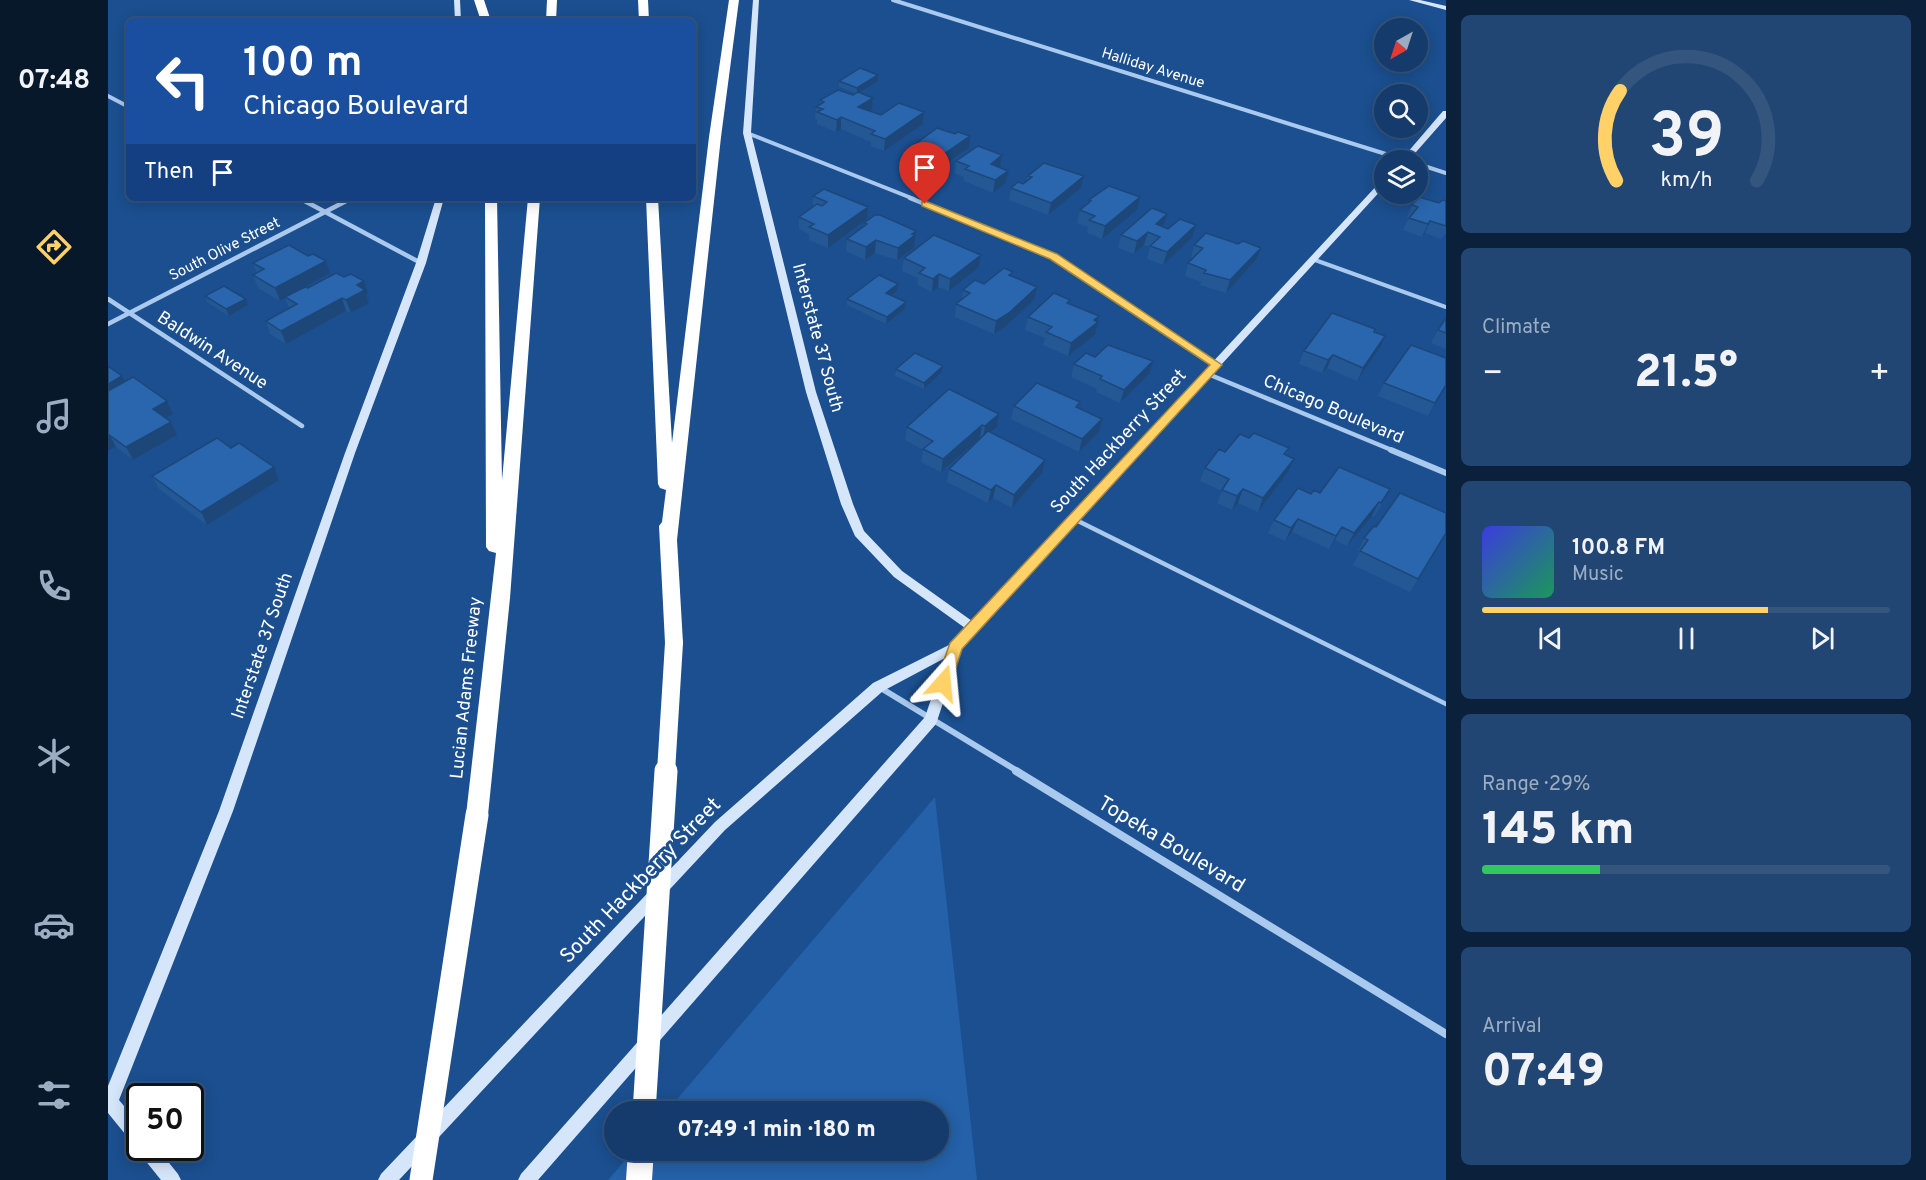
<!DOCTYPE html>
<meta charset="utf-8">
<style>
body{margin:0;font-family:Overpass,sans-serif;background:#214673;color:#f1f3f6;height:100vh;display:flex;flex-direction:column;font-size:22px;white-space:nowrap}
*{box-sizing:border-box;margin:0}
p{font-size:20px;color:#9dadc1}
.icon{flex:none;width:33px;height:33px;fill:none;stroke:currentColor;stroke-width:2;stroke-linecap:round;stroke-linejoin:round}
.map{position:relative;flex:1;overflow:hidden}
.drawer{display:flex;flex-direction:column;gap:15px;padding:15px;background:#0b203b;width:480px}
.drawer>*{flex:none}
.guide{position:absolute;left:18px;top:18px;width:570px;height:183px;border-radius:9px;box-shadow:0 3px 15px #0003,0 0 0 2px #33557e;background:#1a4fa0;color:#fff;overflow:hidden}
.needle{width:39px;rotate:219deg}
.tools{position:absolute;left:1266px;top:18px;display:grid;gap:12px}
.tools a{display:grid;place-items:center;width:54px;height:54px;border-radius:50%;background:#143b6b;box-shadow:0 3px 15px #0003,0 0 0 2px #33557e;font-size:30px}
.speed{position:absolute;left:18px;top:1083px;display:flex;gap:12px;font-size:30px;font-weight:700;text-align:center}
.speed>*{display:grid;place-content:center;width:78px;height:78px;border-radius:50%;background:#143b6b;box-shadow:0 3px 15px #0003,0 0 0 2px #33557e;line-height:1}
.speed .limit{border:3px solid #111;border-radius:9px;background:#fff;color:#111}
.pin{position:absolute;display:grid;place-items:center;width:51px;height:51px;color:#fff;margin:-62px -26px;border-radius:50% 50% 50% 0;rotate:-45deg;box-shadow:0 0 6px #0007}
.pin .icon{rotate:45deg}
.me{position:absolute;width:66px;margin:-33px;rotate:18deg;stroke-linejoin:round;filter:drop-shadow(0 0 4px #0008)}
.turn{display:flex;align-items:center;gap:21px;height:126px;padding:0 18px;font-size:27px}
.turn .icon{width:78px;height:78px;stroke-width:2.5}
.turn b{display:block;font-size:42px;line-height:51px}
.then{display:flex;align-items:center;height:57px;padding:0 18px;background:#0003;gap:12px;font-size:22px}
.big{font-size:45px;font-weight:800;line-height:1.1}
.drawer .tile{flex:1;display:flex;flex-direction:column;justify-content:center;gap:9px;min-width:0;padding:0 21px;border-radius:9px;background:#214673}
.drawer .dial{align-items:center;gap:0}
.dial svg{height:156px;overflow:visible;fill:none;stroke:#33557e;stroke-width:7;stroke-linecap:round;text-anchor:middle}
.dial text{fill:#f1f3f6;stroke:none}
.song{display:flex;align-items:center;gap:18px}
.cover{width:72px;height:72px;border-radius:9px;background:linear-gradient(135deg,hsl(240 70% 55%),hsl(150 70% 35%))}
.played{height:6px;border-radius:3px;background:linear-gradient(90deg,#ffd166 70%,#33557e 70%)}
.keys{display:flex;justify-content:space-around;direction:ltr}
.heat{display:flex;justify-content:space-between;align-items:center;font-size:33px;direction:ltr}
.charge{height:9px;border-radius:4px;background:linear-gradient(90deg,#34c759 29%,#33557e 0)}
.trip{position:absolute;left:496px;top:1101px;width:345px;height:60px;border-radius:30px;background:#143b6b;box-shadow:0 3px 15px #0003,0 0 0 2px #33557e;font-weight:800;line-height:60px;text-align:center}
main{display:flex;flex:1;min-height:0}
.menu{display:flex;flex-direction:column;width:108px;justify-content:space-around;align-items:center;background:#08182b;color:#9dadc1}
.menu .icon{width:42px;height:42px}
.menu .current{color:#ffd166}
.menu b{font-size:27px;color:#f1f3f6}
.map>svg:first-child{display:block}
</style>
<main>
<nav class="menu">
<b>07:48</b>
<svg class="icon current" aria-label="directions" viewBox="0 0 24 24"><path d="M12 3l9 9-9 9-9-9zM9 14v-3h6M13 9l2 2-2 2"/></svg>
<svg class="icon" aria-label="music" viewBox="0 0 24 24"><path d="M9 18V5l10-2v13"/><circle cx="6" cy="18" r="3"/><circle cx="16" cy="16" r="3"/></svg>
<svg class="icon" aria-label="phone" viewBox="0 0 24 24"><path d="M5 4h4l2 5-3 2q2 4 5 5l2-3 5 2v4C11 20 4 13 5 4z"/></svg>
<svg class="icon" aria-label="climate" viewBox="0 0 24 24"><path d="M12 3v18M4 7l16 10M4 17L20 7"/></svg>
<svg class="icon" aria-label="car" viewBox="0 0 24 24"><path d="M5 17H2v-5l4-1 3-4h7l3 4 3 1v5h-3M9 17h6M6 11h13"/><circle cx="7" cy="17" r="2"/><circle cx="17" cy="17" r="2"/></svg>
<svg class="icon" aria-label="filters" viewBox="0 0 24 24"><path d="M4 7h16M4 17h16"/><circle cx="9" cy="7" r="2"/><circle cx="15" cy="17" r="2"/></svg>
</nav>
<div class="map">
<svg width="1338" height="1180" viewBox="0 0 1338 1180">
<rect width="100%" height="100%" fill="#1b4f8f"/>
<!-- green -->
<path fill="#2461a8" d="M827,797L869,1180H500L525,1151L831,1150V1112L559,1111Z"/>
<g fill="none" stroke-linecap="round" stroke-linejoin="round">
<!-- service-far1 -->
<path stroke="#a9c9ee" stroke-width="4" d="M1207,260L1338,307"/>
<!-- service -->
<path stroke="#a9c9ee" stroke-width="4.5" d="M966,519L1338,704"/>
<!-- minor-far3 -->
<path stroke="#a9c9ee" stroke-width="4" d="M785,0L1297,160
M0,96L21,107
M639,133L806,199
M1310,164L1338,173
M191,198L193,199
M242,199L244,198"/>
<!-- minor-far2 -->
<path stroke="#a9c9ee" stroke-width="4.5" d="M191,198L313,263
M802,198L945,256L1109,365
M0,299L194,426
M0,324L244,198
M1100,374L1286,451"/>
<!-- minor-far1 -->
<path stroke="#a9c9ee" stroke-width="6" d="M1283,450L1338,473
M771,687L911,772"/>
<!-- minor -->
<path stroke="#a9c9ee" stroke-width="8" d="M908,771L1338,1034"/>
<!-- secondary -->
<path fill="#d6e6fa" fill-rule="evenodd" d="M346,0H352L353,21H347Z
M645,0H651L643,133L708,392L745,504L756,531L794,571L864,621L1273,181H1276V187L853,649L828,724L430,1180H410L413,1174L817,717L837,658L775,691L617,830L291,1180H270L273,1174L607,822L765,683L843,644L857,628L786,577L747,536L733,504L698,392L635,133Z
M1301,0H1312L1338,6V10Z
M1335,111H1338V118L1301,160H1293Z
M328,198H336L318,263L247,453L125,811L11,1100L32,1125V1148H49L70,1174L73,1180H53L32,1154L30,1147L26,1145L0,1113V1086L111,811L237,453L308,263Z"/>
<!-- motorway -->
<path fill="#fff" fill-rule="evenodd" d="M366,0H376L383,21H373Z
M439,0H449L448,21H438Z
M530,0H540L541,21H531Z
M621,0H631L613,137L569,540L575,643L573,648L566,650L559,648L557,643L551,526L554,522L558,490L552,488L550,484L538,198H550L564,443L601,137Z
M377,198H389L394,480L420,198H432L402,598L380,815L376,821L369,824L362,821L358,815L388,553L381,551L378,547Z
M520,1150H546L544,1180H518Z"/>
<!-- motorway-bridge-far1 -->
<path stroke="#fff" stroke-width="18" d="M558,772L566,643"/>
<!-- motorway-bridge -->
<path stroke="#fff" stroke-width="23" d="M536,1112L558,771
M313,1180L369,815"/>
</g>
<!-- wall -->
<path fill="#245895" d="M731,81H770L751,93L765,98L764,110L762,111L773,115L816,112L815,124L776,151L763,146V142L733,129L728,132L709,124V119H707L708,107L712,104V100L745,95L748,93L731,87Z
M847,134L861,148L828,170L801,160L802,148Z
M848,161L892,168L898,183L885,193L856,181V177L847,173Z
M920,176H976L973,188L940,215L901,200L903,188L915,184L919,181Z
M705,196L759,219L720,248L701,240V234L691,229V217L705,207Z
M1032,197L1029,210L994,239L979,233L980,227L969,223L972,210L981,203V200Z
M1338,201V233L1333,239L1317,233L1314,237L1295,230L1301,218H1299L1304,205L1331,203Z
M756,223L808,231L806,248L789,260L767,253L757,260L738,251L739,239L755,227Z
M1055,227L1084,238L1055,265L1039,259L1042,247L1036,245L1026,254L1010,248L1013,235Z
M1130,244L1153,248L1148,260L1118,293L1092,285L1093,282L1077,276L1080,263L1085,258L1083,257L1086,245Z
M873,255L871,267L841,291L830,287L824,292L810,285V278L794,271L796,258Z
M200,256L218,261L222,273L197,287L200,288L236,277L256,281L260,294L258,295L261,303L243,313L238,311L178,344L162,334L158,321L181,308L177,297L172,301L150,288L145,275L149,273L145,263Z
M904,277L926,300L898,326L886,334L847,317L848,304L854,299L855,290Z
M789,291L783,295L798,302L797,309L778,324L739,305V299Z
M97,296L138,299L140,305L121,316L99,302Z
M962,300L961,304L991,316L987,335L960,356L935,345L937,338L917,330L920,317Z
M1338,318V349L1323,343L1330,330Z
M1266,332L1271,349L1249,381L1219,368L1214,373L1191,364L1196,351Z
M987,357L1045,361L1041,374L1012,403L988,392L989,389L963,377L966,364Z
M0,366L17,382L59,401L65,414L58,418L63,422L69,435L25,460L8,447L0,451Z
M788,369L834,372L816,389L787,376Z
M1276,383L1338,387L1320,416L1270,396Z
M841,389L889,427L883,433L934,473L904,508L885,498L880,503L839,482L841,469L873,439L872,438L833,472L813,462L815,450L797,440L799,427Z
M906,406L971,409L991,432L971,452L903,419Z
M1141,438L1181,448L1178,455L1186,459L1180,472L1150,512L1130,503L1124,510L1109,503L1114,491L1092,481L1097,468L1117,452Z
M44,476L171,480L99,525L51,489Z
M1212,493L1275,502L1266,517L1264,516L1239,546L1227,540L1221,549L1184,532L1177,541L1160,533L1166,520L1203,494Z
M1268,527L1338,533L1302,592L1245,565L1252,552L1250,551L1256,538Z"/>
<!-- shaded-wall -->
<path fill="#1d4779" d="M770,75V81L749,94V88Z
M765,98L764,110L750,119V107Z
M816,112L815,124L776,151L777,139Z
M733,117V129L728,132L729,120Z
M862,136L861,148L828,170L830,158Z
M894,155L892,167L883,164Z
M900,171L898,183L885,193L887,180Z
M976,176L973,188L940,215L943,203Z
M1032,197L1029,210L994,239L997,226Z
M760,207L759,219L720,248V235Z
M1059,214L1055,227L1048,224Z
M1322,221L1317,233L1314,237L1320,224Z
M1088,225L1084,238L1055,265L1059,252Z
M808,231L806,248L789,260L790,248Z
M1040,232L1036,245L1026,254L1029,241Z
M768,240L767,253L757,260L758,247Z
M1153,248L1148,260L1118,293L1122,280Z
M873,255L871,267L841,291L842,279Z
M218,261L222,273L172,301L167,288Z
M831,274L830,287L824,292L825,279Z
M256,281L260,294L258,295L261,303L243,313L238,300L249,285Z
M790,284L789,291L778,300V293Z
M929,287L926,300L898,326L886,334L888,321Z
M234,298L238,311L178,344L173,331Z
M138,299L140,305L121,316L118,309Z
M798,302L797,309L778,324L779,317Z
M991,316L989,323L990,322L987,335L960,356L963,343Z
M1277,336L1271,349L1249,381L1255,368Z
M1225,355L1219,368L1214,373L1220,360Z
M1045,361L1041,374L1012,403L1016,390Z
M835,366L834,372L816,389V383Z
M14,376L21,389L0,400V384Z
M1338,385V387L1320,416L1327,403Z
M59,401L65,414L51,422L45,409Z
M891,414L889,427L875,439L877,426Z
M994,419L991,432L971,452L974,439Z
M63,422L69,435L25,460L18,447Z
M874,425L872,438L833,472L835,459Z
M1,433L8,447L0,451V434Z
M1186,459L1180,472L1150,512L1155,498Z
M937,460L934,473L904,508L906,495Z
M166,467L171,480L99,525L93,512Z
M888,485L885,498L880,503L883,490Z
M1135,489L1130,503L1124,510L1129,496Z
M1271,502L1264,516L1239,546L1246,533Z
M1190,519L1184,532L1177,541L1183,528Z
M1234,527L1227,540L1221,549L1228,536Z"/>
<!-- building -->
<path fill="#2a66ad" stroke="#1d4779" stroke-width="1.5" d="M752,68L770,75L749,88L731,81Z
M730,90L745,95L750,92L765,98L750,107L773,115L791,103L816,112L777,139L763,134L767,131L733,117L729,120L709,112L715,109L708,107L716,102L712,100Z
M829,128L847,134L850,132L862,136L830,158L802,148Z
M870,146L894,155L883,164L900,171L887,180L857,169L861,166L848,161Z
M936,163L976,176L943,203L903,188L910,182L915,184L924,177L920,176Z
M1001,186L1032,197L997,226L981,220L987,216L972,210L983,201L981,200Z
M716,189L760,207L720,235L701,227L706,224L691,217L709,204L714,206L719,202L705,196Z
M1311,197L1331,203L1335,200L1338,201V226L1322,221L1320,224L1301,218L1310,207L1304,205Z
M1044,208L1059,214L1048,224L1060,229L1072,219L1088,225L1059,252L1042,246L1052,237L1040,232L1029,241L1013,235Z
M767,215H772L808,231L804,234L807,235L790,248L768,240L758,247L739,239L759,224L756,223Z
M1098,233L1130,244L1135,241L1153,248L1122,280L1096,273L1098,270L1080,263L1095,248L1086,245Z
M826,235L873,255L842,279L831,274L825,279L811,273L817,268L796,258Z
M181,245L200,256L205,254L218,261L167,288L145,275L156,269L145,263Z
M896,268L905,272L901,275L929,287L901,313L888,321L848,304L862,293L855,290L867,280L876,284Z
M228,273L236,277L243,274L256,281L249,285L257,290L238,300L234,298L173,331L158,321L189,304L177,297L197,287L200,288Z
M771,275L790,284L778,293L798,302L779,317L739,299Z
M116,286L138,299L118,309L97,296Z
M946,293L962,300L959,303L991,316L986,320L990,322L963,343L938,332L944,327L920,317Z
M1224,313L1267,329L1266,332L1277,336L1255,368L1225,355L1220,360L1196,351Z
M1338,318V333L1330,330Z
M1000,345L1045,361L1016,390L992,379L994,376L966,364L978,353L987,357Z
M1303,345L1338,358V385L1327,403L1276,383Z
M807,353L835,366L816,383L788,369Z
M0,366L14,376L0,384Z
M25,377L59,401L45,409L63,422L18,447L0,434V391Z
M929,383L972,402L968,407L994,419L974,439L906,406Z
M841,389L891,414L877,426L874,425L835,459L815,449L825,441L799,427Z
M880,431L937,460L906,495L888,485L883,490L841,469Z
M1146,433L1181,448L1176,454L1186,459L1155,498L1135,489L1129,496L1114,490L1121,479L1097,468L1111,449L1117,452L1132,434L1141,438Z
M109,438L123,448L131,443L166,467L93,512L44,476Z
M1231,467L1282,489L1273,503L1271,502L1246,533L1234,527L1228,536L1190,519L1183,528L1166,520L1190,488L1203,494L1206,490L1212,493Z
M1292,493L1338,513V533L1310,579L1252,551L1260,540L1256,538L1266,526L1268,527Z"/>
<!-- route -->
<path fill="#ffd166" stroke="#a68842" stroke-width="1.5" d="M817,201L949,254L1114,365L854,649L843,683L841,687H830L828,683L842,643L1102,365L942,259L814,206V202Z"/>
<g text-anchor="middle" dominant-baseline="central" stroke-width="6" stroke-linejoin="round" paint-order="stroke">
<!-- far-street labels -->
<g font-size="15" fill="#fff" stroke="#1b4f8f">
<text transform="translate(1045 69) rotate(17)">Halliday Avenue</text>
<text transform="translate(117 250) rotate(-27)">South Olive Street</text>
</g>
<!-- street labels -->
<g font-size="18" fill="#fff" stroke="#1b4f8f">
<text transform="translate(709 338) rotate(75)">Interstate 37 South</text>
<text transform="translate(104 351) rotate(33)">Baldwin Avenue</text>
<text transform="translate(1225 410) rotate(23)">Chicago Boulevard</text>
<text transform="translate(1011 442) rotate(-47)">South Hackberry Street</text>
<text transform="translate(155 646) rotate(-71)">Interstate 37 South</text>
<text transform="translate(359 688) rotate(-84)">Lucian Adams Freeway</text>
</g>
<!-- near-street labels -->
<g font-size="21" fill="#fff" stroke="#1b4f8f">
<text transform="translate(1063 845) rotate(31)">Topeka Boulevard</text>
<text transform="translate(533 881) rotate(-46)">South Hackberry Street</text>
</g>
</g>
</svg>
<div class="tools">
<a><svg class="needle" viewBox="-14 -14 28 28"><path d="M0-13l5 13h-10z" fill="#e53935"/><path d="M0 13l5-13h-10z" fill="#9dadc1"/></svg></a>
<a><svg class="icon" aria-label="search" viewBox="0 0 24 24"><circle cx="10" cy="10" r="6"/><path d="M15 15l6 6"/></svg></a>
<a><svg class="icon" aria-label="layers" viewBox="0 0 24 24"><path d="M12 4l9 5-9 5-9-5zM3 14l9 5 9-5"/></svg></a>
</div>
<div class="speed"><div class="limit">50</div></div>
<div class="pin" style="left:817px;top:204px;background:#d93025"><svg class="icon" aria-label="arrive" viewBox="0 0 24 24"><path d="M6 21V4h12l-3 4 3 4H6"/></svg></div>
<svg class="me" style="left:835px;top:683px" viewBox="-20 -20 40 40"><path d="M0-17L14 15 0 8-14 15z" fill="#ffd166" stroke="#fff" stroke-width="4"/></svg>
<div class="trip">07:49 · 1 min · 180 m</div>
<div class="guide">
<div class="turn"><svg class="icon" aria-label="left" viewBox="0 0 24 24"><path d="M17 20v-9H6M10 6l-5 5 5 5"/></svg><div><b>100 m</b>Chicago Boulevard</div></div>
<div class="then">Then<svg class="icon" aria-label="arrive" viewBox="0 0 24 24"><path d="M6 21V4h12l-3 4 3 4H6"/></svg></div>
</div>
</div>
<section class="drawer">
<div class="tile dial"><svg viewBox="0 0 100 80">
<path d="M14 69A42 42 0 1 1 86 69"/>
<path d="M14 69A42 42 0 0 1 16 23" stroke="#ffd166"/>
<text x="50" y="56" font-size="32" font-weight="700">39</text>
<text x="50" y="72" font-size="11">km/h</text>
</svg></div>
<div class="tile"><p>Climate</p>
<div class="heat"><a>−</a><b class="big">21.5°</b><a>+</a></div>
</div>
<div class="tile">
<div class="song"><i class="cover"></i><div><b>100.8 FM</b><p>Music</p></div></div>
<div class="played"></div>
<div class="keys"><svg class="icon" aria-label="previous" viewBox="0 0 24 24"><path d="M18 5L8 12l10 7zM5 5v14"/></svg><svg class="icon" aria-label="pause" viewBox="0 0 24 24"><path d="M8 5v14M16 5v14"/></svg><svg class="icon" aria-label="next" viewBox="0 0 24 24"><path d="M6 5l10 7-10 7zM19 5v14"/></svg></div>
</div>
<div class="tile"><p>Range · 29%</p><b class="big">145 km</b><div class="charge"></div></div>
<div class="tile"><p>Arrival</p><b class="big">07:49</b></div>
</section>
</main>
